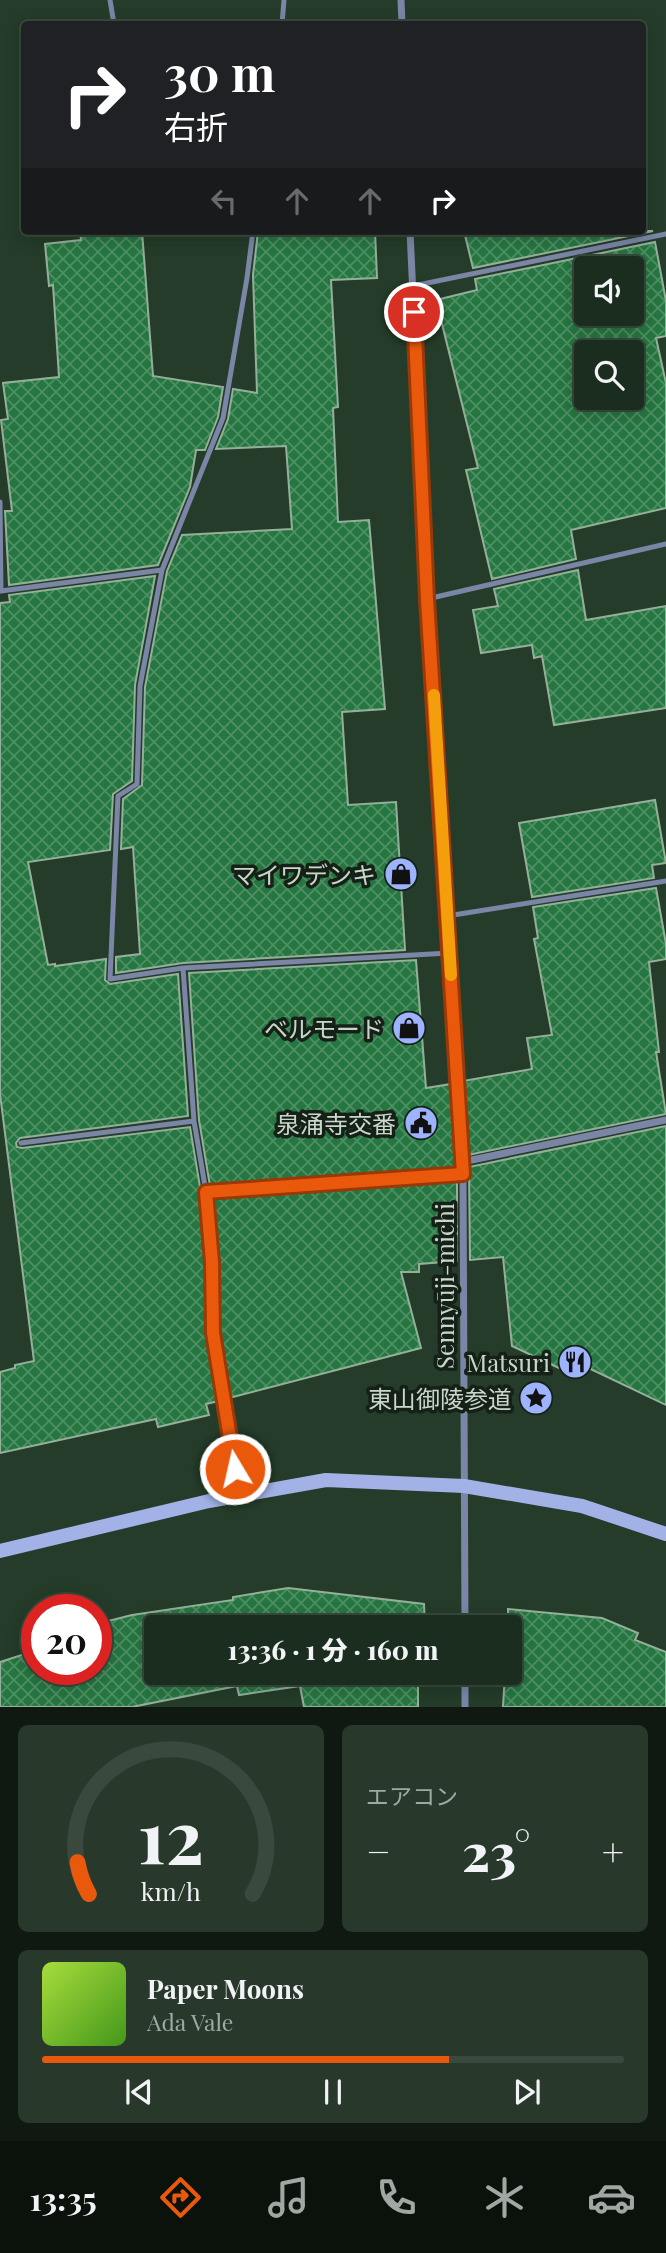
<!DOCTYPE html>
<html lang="ja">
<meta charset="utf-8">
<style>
body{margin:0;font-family:"Playfair Display","Noto Sans JP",serif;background:#28392c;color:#f1f3f6;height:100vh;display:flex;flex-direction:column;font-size:26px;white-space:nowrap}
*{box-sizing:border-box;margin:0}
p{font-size:23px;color:#a0a8a4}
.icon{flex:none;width:38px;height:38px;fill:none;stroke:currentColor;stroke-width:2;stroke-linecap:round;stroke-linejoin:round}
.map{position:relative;height:1707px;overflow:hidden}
.drawer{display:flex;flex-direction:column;gap:18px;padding:18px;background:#0f1911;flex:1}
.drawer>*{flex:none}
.banner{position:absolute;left:21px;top:21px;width:625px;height:214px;border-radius:7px;box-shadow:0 4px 18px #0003,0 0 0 2px #39493d;background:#202124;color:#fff;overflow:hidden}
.tools{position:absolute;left:574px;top:256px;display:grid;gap:14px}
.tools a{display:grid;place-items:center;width:70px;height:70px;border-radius:7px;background:#1b2d1f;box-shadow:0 4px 18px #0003,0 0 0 2px #39493d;font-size:35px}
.speed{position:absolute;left:21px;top:1594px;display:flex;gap:14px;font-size:35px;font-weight:700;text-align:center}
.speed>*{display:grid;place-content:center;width:91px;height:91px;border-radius:50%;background:#1b2d1f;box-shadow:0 4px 18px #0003,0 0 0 2px #39493d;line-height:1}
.speed .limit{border:10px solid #d22;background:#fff;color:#111}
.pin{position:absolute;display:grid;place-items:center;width:60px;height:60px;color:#fff;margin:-30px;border:4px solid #fff;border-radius:50%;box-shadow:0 2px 7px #0007}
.me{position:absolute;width:77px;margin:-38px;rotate:351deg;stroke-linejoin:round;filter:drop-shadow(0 0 5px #0008)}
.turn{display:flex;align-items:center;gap:24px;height:147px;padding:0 28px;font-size:32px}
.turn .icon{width:91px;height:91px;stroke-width:2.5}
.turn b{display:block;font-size:49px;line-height:60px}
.lanes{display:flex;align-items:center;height:66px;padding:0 28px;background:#0003;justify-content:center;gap:35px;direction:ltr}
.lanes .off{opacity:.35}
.big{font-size:52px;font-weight:800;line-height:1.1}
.drawer .card{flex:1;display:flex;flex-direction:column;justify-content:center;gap:10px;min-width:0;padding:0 24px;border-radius:10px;background:#28392c}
.drawer .dial{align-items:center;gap:0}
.dial svg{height:182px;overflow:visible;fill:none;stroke:#39493d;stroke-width:7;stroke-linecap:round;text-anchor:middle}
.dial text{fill:#f1f3f6;stroke:none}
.song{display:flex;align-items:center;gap:21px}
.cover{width:84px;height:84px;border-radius:10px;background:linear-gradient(135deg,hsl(80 70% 55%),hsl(100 70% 35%))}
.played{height:7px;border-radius:4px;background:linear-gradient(90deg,#ea580c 70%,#39493d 70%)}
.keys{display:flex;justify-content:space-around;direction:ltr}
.heat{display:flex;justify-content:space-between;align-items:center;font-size:38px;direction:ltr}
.drawer .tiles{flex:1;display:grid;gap:18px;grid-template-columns:1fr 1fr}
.card:last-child{grid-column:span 2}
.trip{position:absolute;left:144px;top:1615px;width:378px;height:70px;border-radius:7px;background:#1b2d1f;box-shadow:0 4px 18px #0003,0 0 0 2px #39493d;font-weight:800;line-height:70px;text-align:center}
.dock{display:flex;height:112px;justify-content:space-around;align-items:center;background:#0b120c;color:#a0a8a4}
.dock .icon{width:49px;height:49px}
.dock .selected{color:#ea580c}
.dock b{font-size:32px;color:#f1f3f6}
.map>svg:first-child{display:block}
</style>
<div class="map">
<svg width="666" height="1707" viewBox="0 0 666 1707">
<defs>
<pattern id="building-cross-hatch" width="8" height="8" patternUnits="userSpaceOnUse" patternTransform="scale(1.75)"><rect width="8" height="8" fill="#267641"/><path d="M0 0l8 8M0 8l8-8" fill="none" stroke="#4e8f64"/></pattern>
</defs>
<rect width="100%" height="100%" fill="#243c29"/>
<!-- building -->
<path fill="url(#building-cross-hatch)" stroke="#94b099" stroke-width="2" fill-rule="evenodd" d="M80,231H142L153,376L223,387L218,417L205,450H196L190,487L158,565L9,585L5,511H12L1,420L8,419L3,383L59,377L53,285L49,286L45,244L81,240Z
M258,231H375L377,278L331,280L338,407L333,408L338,522L369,520L385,709L342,712L348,805L396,802L405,950L183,963L116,973V957L140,954L133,847L121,849L123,799L142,785L145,687L167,571L182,535L292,529L286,446L216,449L228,419L233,389L257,393L253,275Z
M464,231H653L473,268Z
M655,242L666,301V336L656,338L666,383V508L571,530L576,559L492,579L466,470L478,468L436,300L477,290L475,279ZM586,268H632V313H586ZM586,352H632V397H586Z
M578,570L586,620L666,606V708L554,725L542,656L534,658L532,645L481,653L473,610L498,606L494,589Z
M155,576L135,685L132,781L113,794L110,850L28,862L48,965L55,964V966L106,959L105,980L110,984L178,974L188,1116L20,1138L16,1143L17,1147L22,1148L190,1127L201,1193L207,1262L208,1333L219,1401L206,1404L209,1415L158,1427L156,1419L0,1453V1372L15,1368V1365L34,1361L0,1094V603L10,602L9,595Z
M655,800L666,863L652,865L654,878L532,897L519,823Z
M656,888L666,944V959L649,962L659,1052H656L666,1114L468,1155L463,1081L532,1069L527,1038L552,1035L534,939L538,938L533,907Z
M416,960L426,1088L451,1084L457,1169L210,1186L199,1120L189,973Z
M666,1126V1405L578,1363L574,1375L512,1346L503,1257L470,1260L469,1167Z
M457,1180V1261L419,1264V1272H401L421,1348L229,1398L218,1333L217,1262L212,1197Z
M288,1588L424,1604L425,1628H156V1673H418V1707H304L300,1686L239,1695L237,1686L132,1707H0V1662L31,1652L28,1640L37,1637V1670H96V1624L132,1615L233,1600V1597Z
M508,1609L602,1618L638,1633L635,1640L666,1652V1707H503L505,1673H509Z"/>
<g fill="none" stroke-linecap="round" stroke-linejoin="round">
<!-- lane -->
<path stroke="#7b85a6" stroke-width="5" d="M110,0L114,24
M282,24L284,0
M253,231L247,278L223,418L162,570L140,686L137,784L118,796L110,979L183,968L449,953
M413,286L666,234
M0,502L1,591L162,570
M427,599L666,544
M447,916L666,881
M183,968L194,1121L206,1192L212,1262L213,1333L239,1494
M21,1143L194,1121
M206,1192L463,1174"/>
<!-- street -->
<path stroke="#7b85a6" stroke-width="7" d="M401,0L402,24
M410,231L427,599L463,1174L465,1628
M462,1162L666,1120
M465,1673V1707"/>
<!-- secondary -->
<path stroke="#a2b2e6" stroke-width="14" d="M0,1551L209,1501L326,1480L464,1486L582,1506L666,1534"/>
</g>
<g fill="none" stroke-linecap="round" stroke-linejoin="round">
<defs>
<path id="route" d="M235,1469L213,1333L212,1262L206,1192L463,1174L427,599L414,312"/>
</defs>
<!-- route casing -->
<use href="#route" stroke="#983908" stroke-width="18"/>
<!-- route -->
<use href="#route" stroke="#ea580c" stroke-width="12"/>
<!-- slow -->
<path stroke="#f59e0b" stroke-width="12" d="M434,695L451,975"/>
</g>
<!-- icons -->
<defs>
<symbol id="shop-disc" viewBox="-11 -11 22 22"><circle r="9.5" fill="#9eb3fd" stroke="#152017"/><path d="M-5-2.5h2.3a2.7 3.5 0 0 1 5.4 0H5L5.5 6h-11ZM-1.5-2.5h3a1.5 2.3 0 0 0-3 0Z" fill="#111"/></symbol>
<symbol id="civic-disc" viewBox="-11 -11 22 22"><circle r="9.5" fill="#9eb3fd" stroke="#152017"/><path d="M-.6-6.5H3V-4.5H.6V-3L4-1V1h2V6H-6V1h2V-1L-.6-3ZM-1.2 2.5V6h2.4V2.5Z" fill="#111"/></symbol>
<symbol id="restaurant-disc" viewBox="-11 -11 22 22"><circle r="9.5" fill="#9eb3fd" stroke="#152017"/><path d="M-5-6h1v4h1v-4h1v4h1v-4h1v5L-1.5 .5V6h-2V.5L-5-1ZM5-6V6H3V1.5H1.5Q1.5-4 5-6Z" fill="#111"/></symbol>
<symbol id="sight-disc" viewBox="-11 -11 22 22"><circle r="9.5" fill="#9eb3fd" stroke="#152017"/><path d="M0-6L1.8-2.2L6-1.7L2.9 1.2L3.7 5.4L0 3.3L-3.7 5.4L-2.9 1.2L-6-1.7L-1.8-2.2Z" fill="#111"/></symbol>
</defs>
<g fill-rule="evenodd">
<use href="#shop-disc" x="382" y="855" width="38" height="38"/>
<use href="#shop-disc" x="390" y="1009" width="38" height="38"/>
<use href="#civic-disc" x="402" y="1104" width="38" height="38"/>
<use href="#restaurant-disc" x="556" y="1343" width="38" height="38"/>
<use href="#sight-disc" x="517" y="1379" width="38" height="38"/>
</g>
<g text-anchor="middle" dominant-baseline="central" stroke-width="7" stroke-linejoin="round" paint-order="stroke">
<!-- poi labels -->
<g font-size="24" fill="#c9d7cb" stroke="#152017" text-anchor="end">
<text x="376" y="874">マイワデンキ</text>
<text x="384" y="1028">ベルモード</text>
<text x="396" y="1123">泉涌寺交番</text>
<text x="550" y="1362">Matsuri</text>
<text x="512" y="1398">東山御陵参道</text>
</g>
<!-- street labels -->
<g font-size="24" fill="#c9d7cb" stroke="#152017">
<text transform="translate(444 1286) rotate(-90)">Sennyūji-michi</text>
</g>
</g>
</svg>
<div class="tools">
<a><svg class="icon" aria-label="sound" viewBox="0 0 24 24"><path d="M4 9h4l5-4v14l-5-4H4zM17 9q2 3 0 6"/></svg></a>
<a><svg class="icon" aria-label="search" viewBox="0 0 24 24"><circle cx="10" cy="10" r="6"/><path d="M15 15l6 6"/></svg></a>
</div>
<div class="speed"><div class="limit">20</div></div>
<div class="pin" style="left:414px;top:312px;background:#d93025"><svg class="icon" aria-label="arrive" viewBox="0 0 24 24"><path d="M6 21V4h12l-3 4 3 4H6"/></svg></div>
<svg class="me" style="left:235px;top:1469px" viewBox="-20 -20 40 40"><circle r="17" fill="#ea580c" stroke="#fff" stroke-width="3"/><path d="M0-11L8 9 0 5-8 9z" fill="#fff"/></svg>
<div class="trip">13:36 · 1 分 · 160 m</div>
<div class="banner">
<div class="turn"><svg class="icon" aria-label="right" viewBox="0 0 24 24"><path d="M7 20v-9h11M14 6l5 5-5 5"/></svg><div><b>30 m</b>右折</div></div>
<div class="lanes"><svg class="icon off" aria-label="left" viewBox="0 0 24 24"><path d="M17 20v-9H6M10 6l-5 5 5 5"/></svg><svg class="icon off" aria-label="ahead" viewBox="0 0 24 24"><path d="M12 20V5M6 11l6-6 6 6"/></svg><svg class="icon off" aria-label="ahead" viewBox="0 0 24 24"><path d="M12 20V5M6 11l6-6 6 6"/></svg><svg class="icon" aria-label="right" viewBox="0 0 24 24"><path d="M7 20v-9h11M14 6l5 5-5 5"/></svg></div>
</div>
</div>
<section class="drawer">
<div class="tiles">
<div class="card dial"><svg viewBox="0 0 100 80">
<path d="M14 69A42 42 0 1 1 86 69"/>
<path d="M14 69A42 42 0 0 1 9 55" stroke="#ea580c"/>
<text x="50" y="56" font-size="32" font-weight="700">12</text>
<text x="50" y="72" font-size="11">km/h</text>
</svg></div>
<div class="card"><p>エアコン</p>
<div class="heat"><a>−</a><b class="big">23°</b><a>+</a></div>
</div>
<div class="card">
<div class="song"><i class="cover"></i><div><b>Paper Moons</b><p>Ada Vale</p></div></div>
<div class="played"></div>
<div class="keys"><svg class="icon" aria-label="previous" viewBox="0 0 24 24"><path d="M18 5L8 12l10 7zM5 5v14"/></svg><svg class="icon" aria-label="pause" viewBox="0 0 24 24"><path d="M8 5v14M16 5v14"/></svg><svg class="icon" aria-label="next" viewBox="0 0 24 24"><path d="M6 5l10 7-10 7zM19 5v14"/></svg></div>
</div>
</div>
</section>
<nav class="dock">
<b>13:35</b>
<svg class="icon selected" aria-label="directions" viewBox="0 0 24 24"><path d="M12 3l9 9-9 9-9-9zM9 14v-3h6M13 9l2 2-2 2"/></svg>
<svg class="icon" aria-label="music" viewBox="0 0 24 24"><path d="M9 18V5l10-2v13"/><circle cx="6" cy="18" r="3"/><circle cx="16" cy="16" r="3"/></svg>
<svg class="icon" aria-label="phone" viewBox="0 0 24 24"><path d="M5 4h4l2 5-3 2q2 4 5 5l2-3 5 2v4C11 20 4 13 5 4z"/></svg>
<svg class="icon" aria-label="climate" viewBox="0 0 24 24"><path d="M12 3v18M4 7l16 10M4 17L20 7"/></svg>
<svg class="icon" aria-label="car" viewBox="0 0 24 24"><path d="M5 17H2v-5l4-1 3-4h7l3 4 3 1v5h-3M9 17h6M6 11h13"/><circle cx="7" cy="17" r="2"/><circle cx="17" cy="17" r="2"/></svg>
</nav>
